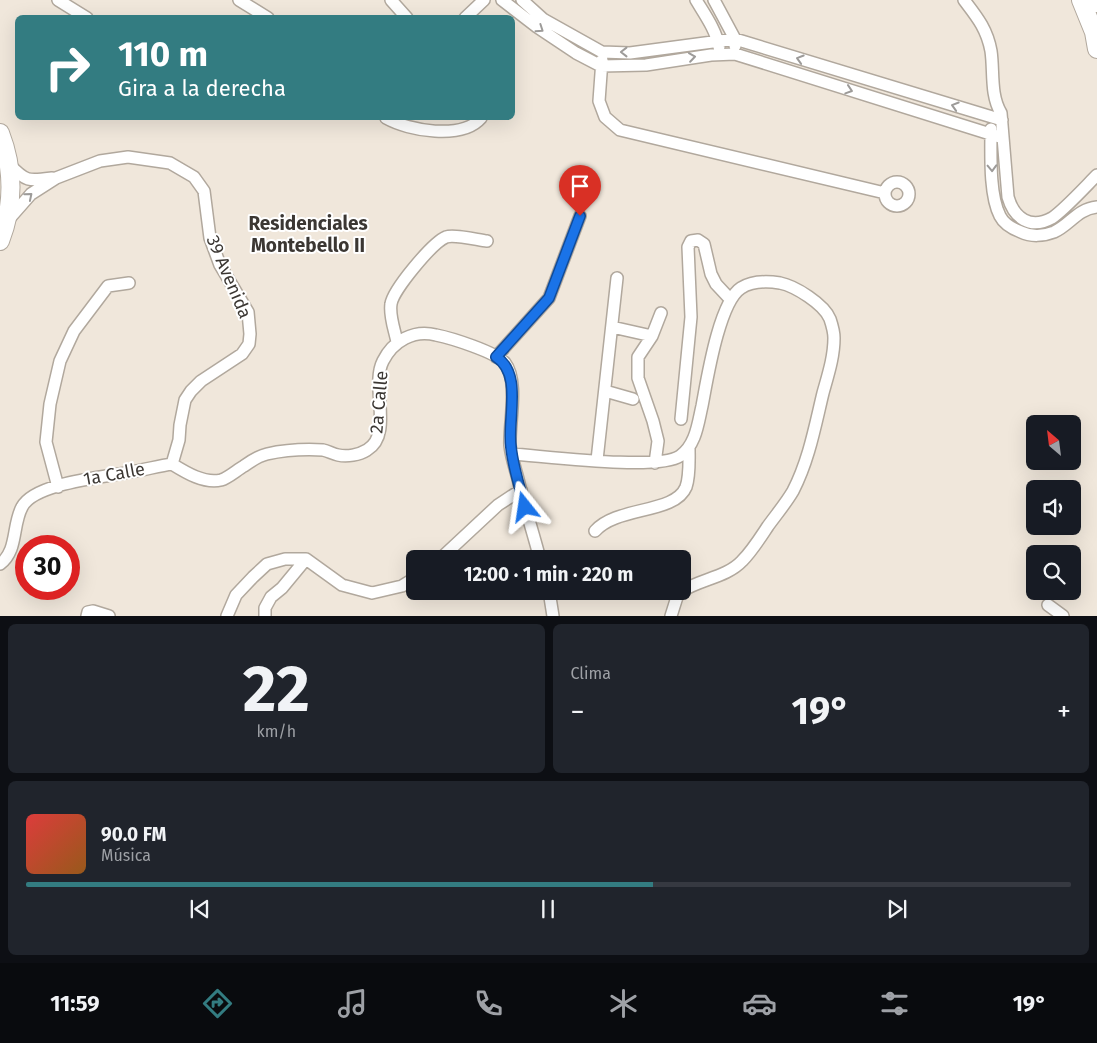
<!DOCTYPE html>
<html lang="es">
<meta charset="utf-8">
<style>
body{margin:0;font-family:"Fira Sans",sans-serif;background:#20242c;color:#f1f3f6;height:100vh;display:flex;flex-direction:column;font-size:19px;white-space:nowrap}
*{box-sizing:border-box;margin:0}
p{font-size:16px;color:#9ea1a6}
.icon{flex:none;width:28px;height:28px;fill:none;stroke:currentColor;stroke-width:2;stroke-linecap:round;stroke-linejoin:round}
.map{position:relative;height:616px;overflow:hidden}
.details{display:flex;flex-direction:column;gap:8px;padding:8px;background:#0d0f14;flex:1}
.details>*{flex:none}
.banner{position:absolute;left:15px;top:15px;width:500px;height:105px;border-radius:8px;box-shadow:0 5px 20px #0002;background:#337c81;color:#fff;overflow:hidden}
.needle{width:32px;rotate:332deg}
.buttons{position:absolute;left:1026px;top:415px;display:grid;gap:10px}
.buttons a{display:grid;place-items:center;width:55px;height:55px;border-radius:8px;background:#171b24;box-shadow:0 5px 20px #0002;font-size:25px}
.speed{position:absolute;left:15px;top:535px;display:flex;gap:10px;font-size:25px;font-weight:700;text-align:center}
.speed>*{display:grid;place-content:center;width:65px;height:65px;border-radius:50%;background:#171b24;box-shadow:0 5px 20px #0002;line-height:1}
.speed .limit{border:8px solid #d22;background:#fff;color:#111}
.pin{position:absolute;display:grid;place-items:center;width:42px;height:42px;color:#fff;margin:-51px -21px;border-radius:50% 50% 50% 0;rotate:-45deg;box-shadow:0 0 5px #0007}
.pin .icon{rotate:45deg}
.me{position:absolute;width:55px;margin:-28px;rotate:345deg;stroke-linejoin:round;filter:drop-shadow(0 0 4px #0008)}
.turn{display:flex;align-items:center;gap:18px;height:105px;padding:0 20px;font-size:22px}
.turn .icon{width:65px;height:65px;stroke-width:2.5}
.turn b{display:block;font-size:35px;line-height:42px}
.big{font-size:38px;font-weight:700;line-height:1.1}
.details .widget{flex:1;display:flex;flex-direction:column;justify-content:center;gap:8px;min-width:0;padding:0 18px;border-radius:8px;background:#20242c}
.details .dial{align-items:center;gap:0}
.dial b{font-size:65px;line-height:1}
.song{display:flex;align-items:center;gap:15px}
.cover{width:60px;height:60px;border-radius:8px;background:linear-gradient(135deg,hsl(0 70% 55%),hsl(30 70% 35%))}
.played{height:5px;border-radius:2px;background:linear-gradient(90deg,#337c81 60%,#363941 60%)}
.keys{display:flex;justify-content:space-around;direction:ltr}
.heat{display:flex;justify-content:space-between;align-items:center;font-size:28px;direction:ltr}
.details .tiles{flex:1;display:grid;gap:8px;grid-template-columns:1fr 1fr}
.widget:last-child{grid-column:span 2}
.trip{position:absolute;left:406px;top:550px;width:285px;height:50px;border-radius:8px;background:#171b24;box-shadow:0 5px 20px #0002;font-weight:700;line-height:50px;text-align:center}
.tab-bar{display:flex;height:80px;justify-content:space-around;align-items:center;background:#090b0e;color:#9ea1a6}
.tab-bar .icon{width:35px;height:35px}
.tab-bar .selected{color:#337c81}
.tab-bar b{font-size:22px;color:#f1f3f6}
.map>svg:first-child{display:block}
</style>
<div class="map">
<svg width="1097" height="616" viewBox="0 0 1097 616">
<rect width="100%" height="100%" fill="#f0e7db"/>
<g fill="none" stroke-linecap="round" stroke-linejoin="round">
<defs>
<path id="minor" d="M58,0L87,18
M239,0L268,18
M391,0L407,18
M502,0L537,27L576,53L601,66L646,65L711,55L735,54L1003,138
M522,0L543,19L602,52L630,53L735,39L1002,120
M696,0C705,15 716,30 719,47
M714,0L735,39V46
M964,0C977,17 987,29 991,51C994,71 990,95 1001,113L1008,197C1014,218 1030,230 1052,218C1064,210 1086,186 1097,175
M465,18L484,0
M602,60L599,101L605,117L620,130L885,193
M386,118C409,131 462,140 481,118
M991,129C991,153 989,195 1000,216C1004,224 1013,229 1021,232C1031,237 1044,236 1054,232C1070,225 1077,209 1097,207
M10,165C26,182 29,181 52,178
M885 194a12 12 0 1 1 24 0a12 12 0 1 1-24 0Z
M9,219L31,194L56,178L100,161L128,157L170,163L194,177L204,191L210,238L220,265L248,312L250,334L249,344L242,354L201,381L191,391L185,400L180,425L179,440L172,464
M612,327L652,336
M397,342C395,331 389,316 391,304C393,290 432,243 446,237C454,234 478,240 487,241
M496,357L549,298L580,216
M605,391L633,399
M681,419L691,317L688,247L691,241L698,240L704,244L711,274L716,284L730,299
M512,454C544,456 658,471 680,456C696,445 698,423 702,406C707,380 719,302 741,288C752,281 767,281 780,283C795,286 824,304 830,319C832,325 834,333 834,338C834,357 828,375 823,393C815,426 809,460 793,491C786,503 776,515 768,526C760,538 752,551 742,561C727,577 701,579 682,591
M597,460L617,278
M655,463L658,441L653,421L638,378V357L652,336L661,313
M172,464C185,472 204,484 221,480C228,478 237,470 244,466C251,461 258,456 267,454C285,450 305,449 323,450C328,451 333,454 338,455C347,457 359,455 367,450C394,434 370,386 383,361C393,341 414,329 436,335C451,338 496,352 505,363C519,381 509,423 510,445C511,456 515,468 518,479C524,505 533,532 540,559
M58,487L46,442L50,404L60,361L74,331L108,286L129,283
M595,531C617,506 675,514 686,487C690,476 689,460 689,448
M440,559L498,505L521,490
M0,564C18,551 12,525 22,507C34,483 105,477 130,472C144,470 158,466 172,464
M549,591L553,616
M1048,605L1063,616
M87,616L88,612L93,611L109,616
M227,616L236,595L253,577L267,564L285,559H306L342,585L372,593L402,586L415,578
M265,616V608L271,597L282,588L306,559
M671,616L677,597L682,591"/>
<path id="highway" d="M1081,0L1094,32L1097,49
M1096,0L1097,3
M0,133C14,169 14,205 0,241"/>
</defs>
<!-- minor casing -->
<use href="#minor" stroke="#b1a89d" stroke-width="14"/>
<!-- highway casing -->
<use href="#highway" stroke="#b1a89d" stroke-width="20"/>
<!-- minor -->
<use href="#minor" stroke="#fff" stroke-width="11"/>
<!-- highway -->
<use href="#highway" stroke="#fff" stroke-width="18"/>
</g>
<!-- one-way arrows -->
<defs><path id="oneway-chevron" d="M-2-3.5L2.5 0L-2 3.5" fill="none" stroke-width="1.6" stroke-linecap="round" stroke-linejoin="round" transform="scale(1.25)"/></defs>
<g stroke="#9d9b99">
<use href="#oneway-chevron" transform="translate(540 29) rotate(34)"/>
<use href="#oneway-chevron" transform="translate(624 52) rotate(180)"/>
<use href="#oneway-chevron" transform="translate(692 57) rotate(-8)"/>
<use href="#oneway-chevron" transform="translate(800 59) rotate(-163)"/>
<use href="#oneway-chevron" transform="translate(849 90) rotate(18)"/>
<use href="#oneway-chevron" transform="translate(955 106) rotate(-163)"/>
<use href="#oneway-chevron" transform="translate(992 168) rotate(88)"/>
<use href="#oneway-chevron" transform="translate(29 196) rotate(-40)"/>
</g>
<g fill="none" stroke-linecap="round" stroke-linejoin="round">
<defs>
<path id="route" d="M525,507C520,488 513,467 511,447C507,420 523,373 496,357L549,298L580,216"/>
</defs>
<!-- route casing -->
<use href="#route" stroke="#114b97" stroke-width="12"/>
<!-- route -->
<use href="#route" stroke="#1a73e8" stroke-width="9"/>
</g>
<g text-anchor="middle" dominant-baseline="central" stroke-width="4" stroke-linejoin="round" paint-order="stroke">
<!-- street labels -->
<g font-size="18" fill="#3b3733" stroke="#fff">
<text transform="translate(229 277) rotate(67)">39 Avenida</text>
<text transform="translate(379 402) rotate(-85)">2a Calle</text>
<text transform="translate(114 474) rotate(-10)">1a Calle</text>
</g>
<!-- neighbourhood labels -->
<g font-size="19" font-weight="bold" fill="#3b3733" stroke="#fff">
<text x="308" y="223">Residenciales<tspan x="308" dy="22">Montebello II</tspan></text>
</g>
</g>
</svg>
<div class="buttons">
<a><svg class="needle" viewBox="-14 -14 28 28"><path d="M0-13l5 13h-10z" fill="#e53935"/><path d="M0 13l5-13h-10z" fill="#9ea1a6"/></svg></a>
<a><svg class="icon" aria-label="sound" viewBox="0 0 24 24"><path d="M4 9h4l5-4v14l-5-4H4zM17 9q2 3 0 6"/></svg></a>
<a><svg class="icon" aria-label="search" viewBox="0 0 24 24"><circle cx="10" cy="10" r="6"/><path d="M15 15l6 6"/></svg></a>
</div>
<div class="speed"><div class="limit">30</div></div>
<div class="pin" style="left:580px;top:216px;background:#d93025"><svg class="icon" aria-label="arrive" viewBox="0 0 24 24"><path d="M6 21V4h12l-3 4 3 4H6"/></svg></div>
<svg class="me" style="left:525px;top:507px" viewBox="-20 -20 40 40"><path d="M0-17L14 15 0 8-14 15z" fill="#1a73e8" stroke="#fff" stroke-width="4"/></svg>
<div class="trip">12:00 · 1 min · 220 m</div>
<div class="banner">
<div class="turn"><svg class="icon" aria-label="right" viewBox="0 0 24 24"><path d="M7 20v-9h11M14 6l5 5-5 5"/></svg><div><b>110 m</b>Gira a la derecha</div></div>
</div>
</div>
<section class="details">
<div class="tiles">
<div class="widget dial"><b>22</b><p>km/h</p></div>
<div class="widget"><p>Clima</p>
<div class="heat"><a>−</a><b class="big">19°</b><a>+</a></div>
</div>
<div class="widget">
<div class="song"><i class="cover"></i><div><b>90.0 FM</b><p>Música</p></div></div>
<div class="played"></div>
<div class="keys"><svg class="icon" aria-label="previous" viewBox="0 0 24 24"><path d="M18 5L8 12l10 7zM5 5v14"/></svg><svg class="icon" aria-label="pause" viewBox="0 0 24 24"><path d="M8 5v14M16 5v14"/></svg><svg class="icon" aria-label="next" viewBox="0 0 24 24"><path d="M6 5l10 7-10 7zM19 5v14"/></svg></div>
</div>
</div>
</section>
<nav class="tab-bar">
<b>11:59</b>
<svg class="icon selected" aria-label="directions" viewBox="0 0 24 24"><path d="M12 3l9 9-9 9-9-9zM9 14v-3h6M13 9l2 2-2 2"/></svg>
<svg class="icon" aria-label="music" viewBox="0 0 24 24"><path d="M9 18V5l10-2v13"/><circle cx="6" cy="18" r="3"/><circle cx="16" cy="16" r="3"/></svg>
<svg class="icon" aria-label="phone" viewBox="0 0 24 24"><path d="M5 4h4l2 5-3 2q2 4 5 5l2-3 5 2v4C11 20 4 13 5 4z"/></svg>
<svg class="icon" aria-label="climate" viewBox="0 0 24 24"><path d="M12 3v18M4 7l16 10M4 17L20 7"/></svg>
<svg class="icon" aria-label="car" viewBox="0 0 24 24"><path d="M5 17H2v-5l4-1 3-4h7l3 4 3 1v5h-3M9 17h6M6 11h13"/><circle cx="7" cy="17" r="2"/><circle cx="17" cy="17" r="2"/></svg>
<svg class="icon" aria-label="filters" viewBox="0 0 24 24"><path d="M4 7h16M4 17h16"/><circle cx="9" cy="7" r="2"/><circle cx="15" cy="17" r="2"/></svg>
<b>19°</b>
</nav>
